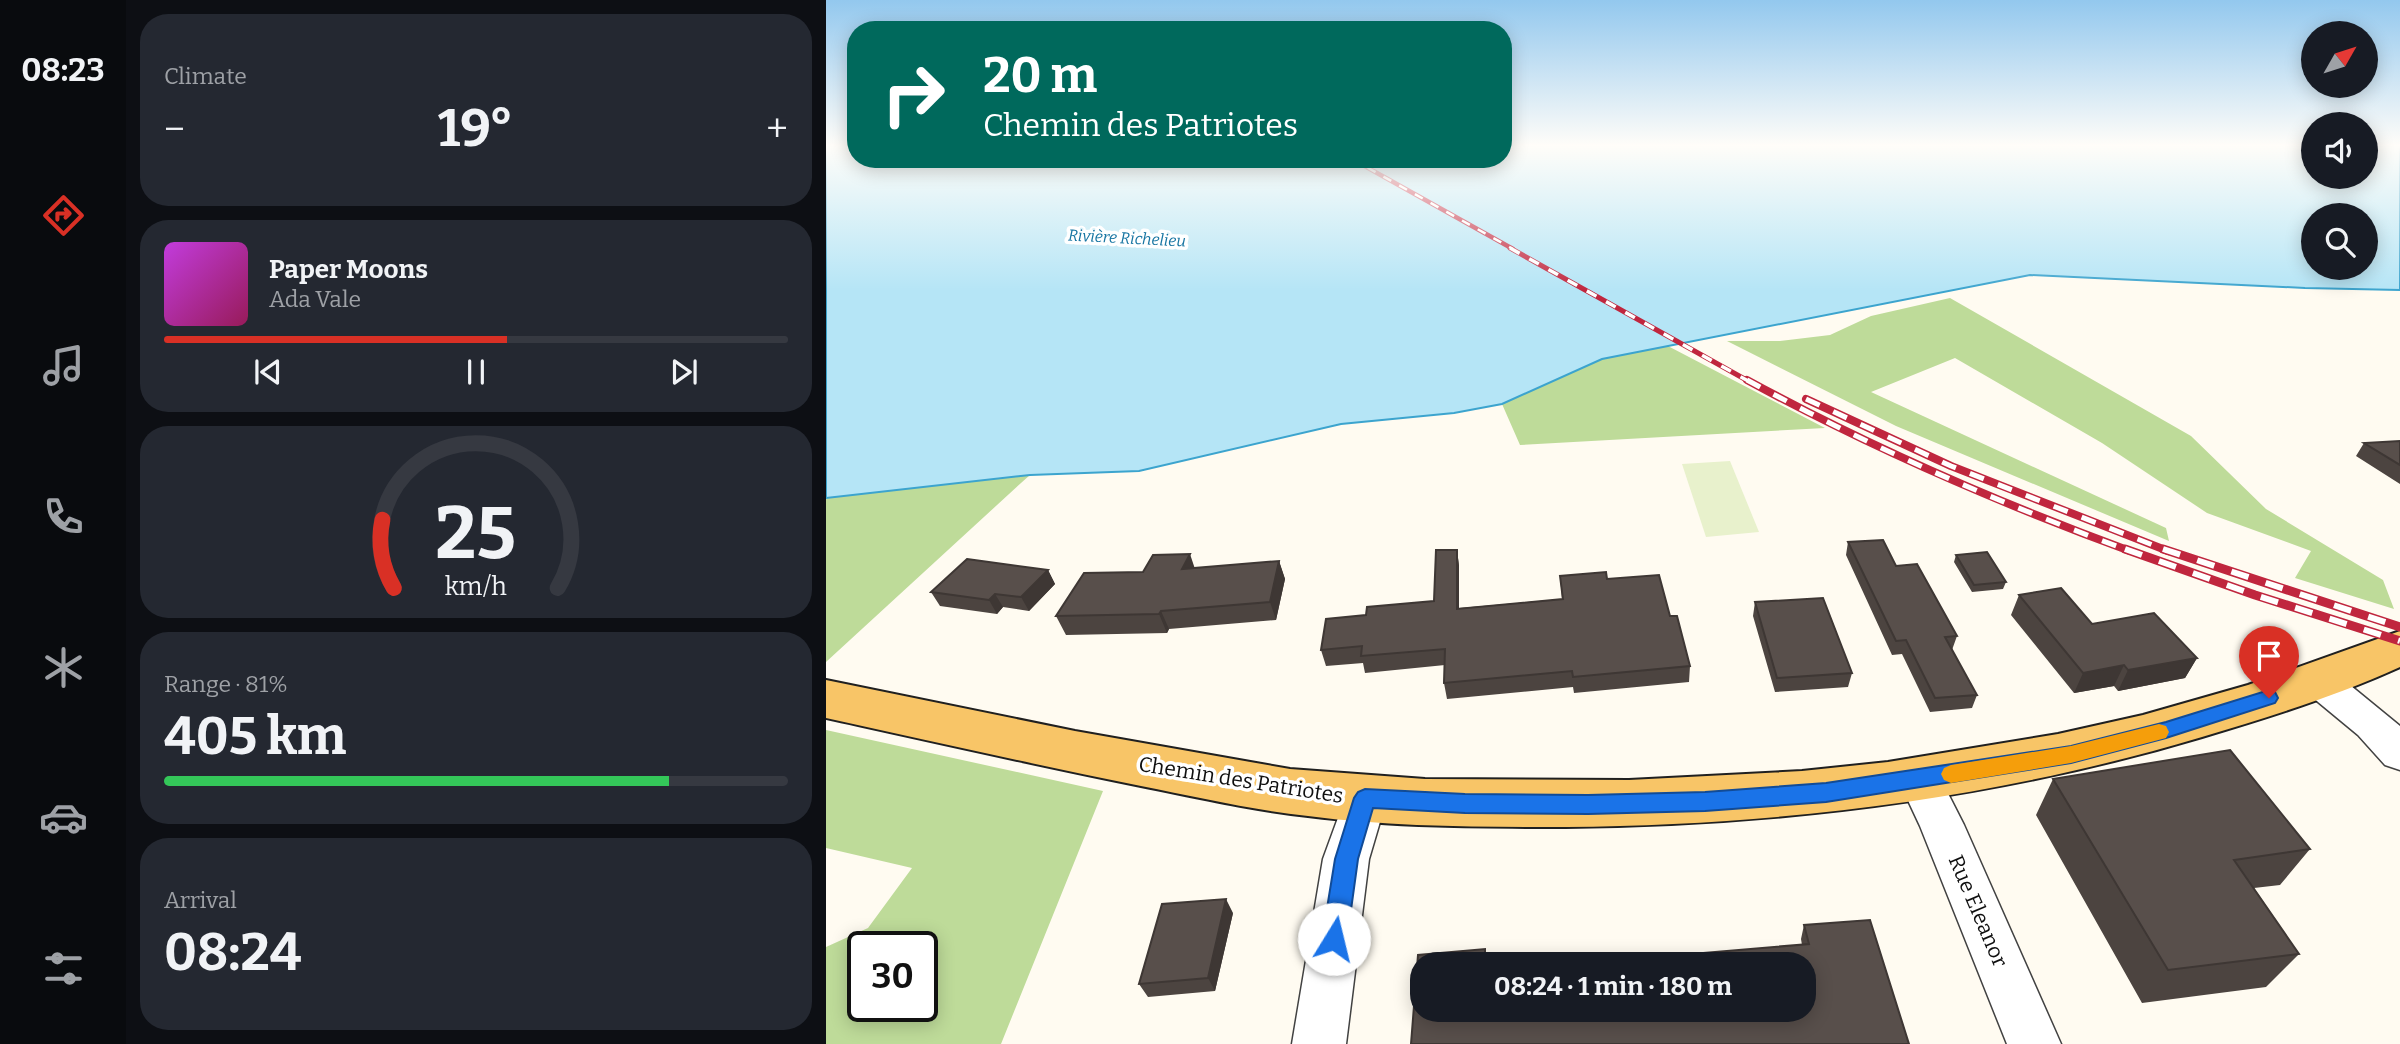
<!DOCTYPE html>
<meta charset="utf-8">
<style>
body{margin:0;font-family:Bitter,serif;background:#242831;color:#f1f3f6;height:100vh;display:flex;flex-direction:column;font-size:26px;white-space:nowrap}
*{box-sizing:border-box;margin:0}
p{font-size:23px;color:#9ea1a6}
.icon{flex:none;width:38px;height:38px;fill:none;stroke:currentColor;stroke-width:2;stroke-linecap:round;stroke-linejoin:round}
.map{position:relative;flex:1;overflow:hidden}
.side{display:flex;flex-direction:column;gap:14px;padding:14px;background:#0d0f14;width:700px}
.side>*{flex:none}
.hud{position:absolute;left:21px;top:21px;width:665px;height:147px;border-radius:28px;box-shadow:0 4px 18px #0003;background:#00695c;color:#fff;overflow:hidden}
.needle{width:46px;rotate:51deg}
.buttons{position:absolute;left:1475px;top:21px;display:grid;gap:14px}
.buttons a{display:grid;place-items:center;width:77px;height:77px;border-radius:50%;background:#171b24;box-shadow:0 4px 18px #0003;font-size:35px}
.speed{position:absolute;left:21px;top:931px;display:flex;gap:14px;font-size:35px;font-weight:700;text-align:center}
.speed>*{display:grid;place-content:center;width:91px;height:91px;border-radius:50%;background:#171b24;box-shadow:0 4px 18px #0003;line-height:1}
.speed .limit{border:4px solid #111;border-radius:10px;background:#fff;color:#111}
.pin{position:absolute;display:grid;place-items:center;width:60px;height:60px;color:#fff;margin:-72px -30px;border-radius:50% 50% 50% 0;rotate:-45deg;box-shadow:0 0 7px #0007}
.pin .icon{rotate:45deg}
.me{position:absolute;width:77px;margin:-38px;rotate:9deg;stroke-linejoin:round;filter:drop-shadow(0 0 5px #0008)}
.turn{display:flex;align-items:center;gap:24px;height:147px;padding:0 21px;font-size:32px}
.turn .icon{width:91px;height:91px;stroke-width:2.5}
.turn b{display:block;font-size:49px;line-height:60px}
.big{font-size:52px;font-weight:700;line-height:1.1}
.side .card{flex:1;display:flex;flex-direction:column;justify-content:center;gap:10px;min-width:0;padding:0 24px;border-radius:28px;background:#242831}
.side .dial{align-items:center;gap:0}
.dial svg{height:182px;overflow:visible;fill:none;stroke:#363941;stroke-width:7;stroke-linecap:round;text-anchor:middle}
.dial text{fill:#f1f3f6;stroke:none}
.song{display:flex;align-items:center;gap:21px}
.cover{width:84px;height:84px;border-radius:10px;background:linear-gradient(135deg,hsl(290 70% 55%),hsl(330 70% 35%))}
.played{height:7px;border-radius:4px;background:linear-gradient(90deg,#d93025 55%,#363941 55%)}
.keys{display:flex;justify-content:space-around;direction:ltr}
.heat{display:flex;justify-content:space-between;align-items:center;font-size:38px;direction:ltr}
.charge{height:10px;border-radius:5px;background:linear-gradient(90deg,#34c759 81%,#363941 0)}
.trip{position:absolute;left:584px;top:952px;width:406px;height:70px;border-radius:28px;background:#171b24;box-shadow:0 4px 18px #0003;font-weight:700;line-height:70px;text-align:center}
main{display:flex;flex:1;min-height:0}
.tabs{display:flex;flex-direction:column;width:126px;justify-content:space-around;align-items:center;background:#090b0e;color:#9ea1a6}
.tabs .icon{width:49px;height:49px}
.tabs .active{color:#d93025}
.tabs b{font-size:32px;color:#f1f3f6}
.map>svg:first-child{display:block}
</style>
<main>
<nav class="tabs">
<b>08:23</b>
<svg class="icon active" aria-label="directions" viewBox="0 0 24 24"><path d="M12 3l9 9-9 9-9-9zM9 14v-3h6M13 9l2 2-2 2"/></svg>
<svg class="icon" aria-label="music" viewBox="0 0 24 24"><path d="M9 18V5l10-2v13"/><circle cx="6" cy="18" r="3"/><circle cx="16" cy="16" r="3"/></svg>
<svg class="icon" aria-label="phone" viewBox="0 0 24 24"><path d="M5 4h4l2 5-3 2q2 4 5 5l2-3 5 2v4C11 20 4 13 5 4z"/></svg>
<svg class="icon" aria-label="climate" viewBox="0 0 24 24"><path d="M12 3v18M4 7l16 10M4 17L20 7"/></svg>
<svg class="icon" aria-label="car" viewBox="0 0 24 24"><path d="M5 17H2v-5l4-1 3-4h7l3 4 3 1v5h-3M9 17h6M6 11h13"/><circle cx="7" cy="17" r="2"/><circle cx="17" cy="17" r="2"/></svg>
<svg class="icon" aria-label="filters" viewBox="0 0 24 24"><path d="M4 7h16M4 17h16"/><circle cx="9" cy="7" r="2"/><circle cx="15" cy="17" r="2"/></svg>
</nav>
<section class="side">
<div class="card"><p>Climate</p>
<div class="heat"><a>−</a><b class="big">19°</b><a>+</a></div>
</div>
<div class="card">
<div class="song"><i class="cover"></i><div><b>Paper Moons</b><p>Ada Vale</p></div></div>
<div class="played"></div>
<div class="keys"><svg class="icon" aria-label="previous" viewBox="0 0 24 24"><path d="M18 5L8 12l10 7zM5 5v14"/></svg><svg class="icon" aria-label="pause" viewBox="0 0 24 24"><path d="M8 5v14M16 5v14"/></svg><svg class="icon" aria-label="next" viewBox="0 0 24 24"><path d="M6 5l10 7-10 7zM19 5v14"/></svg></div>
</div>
<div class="card dial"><svg viewBox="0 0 100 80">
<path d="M14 69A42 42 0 1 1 86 69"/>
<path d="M14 69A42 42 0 0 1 9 39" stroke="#d93025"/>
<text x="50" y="56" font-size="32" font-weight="700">25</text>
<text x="50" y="72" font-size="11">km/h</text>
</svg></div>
<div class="card"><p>Range · 81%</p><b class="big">405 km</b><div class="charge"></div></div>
<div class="card"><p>Arrival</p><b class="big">08:24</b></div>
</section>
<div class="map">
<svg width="1574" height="1044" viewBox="0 0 1574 1044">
<rect width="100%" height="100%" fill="#fffbf1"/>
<!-- forest -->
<path fill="#bedb99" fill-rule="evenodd" d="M1124,298L1365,436L1440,509L1557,580L1568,609L1469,578L1485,551L1381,513L1276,443L1129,358L1045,392L1340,528L1343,541L1070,426L901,341H954L1004,335L1045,316Z
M840,345L999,428L694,445L676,404L776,359Z
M204,475L195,483L0,662V498Z
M0,730L277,791L175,1044H0V947L42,928L86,868L0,848ZM37,947H96V1006H37Z"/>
<!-- pitch -->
<path fill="#e8f1cc" d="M904,461L933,532L880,537L856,464Z"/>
<!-- water -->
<path fill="#b5e5f6" stroke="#3ca4ce" stroke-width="2" fill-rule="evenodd" d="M0,145H30V159H677V145H1487L1488,177H1540V145H1574V290L1479,288L1204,275L776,359L676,404L628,413L515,424L313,471L204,475L0,498ZM1488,215H1540V268H1488Z"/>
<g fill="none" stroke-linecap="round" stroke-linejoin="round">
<defs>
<path id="street" d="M1494,667L1508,672L1574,726V770L1559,765L1532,735L1480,692L1475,682L1480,672Z
M1093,761L1108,766L1138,825L1235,1044H1181L1094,826L1072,779L1078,766Z
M539,779L554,785L561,798L543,859L520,1044H466L497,859L524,785Z"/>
<path id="primary" d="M1574,631V667C1510,696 1443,717 1376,737C1169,799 956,825 740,827C654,827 567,827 482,816C426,810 371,797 315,786C210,765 105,741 0,718V680L249,731L464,769L599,779L803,780L976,771L1062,762L1232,734L1317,715L1422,685Z"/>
</defs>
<!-- street casing -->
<use href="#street" stroke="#424242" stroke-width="3"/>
<!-- primary casing -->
<use href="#primary" stroke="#202020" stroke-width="4"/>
<!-- street -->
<use href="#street" fill="#fff" fill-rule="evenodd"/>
<!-- primary -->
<use href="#primary" fill="#f8c567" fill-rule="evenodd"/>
<defs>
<path id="rail-far3" d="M526,159L687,249"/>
<path id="rail-far2" d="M684,248L924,382"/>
<path id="rail-far1" d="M921,380C1044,447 1173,503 1304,551
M980,399L1125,466L1342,551"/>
<path id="rail" d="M1299,549L1429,595L1574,641
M1337,549L1574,627"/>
</defs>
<!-- rail-far3 casing -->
<use href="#rail-far3" stroke="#c0263e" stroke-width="4.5"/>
<!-- rail-far2 casing -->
<use href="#rail-far2" stroke="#c0263e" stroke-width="5"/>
<!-- rail-far1 casing -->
<use href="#rail-far1" stroke="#c0263e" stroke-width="8"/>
<!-- rail casing -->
<use href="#rail" stroke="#c0263e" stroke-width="9"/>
<!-- rail-far3 -->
<use href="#rail-far3" stroke="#fff" stroke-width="2.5" stroke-dasharray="9" stroke-linecap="butt"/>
<!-- rail-far2 -->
<use href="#rail-far2" stroke="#fff" stroke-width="3.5" stroke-dasharray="11" stroke-linecap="butt"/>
<!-- rail-far1 -->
<use href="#rail-far1" stroke="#fff" stroke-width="5" stroke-dasharray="15" stroke-linecap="butt"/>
<!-- rail -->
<use href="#rail" stroke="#fff" stroke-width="6" stroke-dasharray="18" stroke-linecap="butt"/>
</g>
<!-- wall -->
<path fill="#4c4440" d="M1574,441V484L1530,456L1538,443Z
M1022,542L1070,566L1131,636L1126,650L1151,695L1146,708L1104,712L1076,654L1066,655L1020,555Z
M631,550L633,566V608L736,599L734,576L781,579L844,616L864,666L863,682L748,693L747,687L621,699L618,683L619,665L539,673L537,663L500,666L495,650L540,615L608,601Z
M1130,555L1180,582L1177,589L1146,592L1128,562Z
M453,561L459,579L450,620L343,629L341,633L240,635L230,616L317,572Z
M222,570L229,584L203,611L177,607L171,614L114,606L105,592Z
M1193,595L1266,624L1371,658L1359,678L1292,691L1288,686L1248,693L1185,615Z
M929,602L1026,673L1022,687L949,692L927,616Z
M1227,779L1484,849L1454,885L1428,888L1473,954L1440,987L1316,1003L1210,815Z
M407,913L389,991L322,997L313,984Z
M978,925L1083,1044H585L597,1010L976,945L975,939Z"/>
<!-- shaded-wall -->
<path fill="#3e3734" d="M631,550L633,566V625L631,609Z
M364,554L370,572L356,569Z
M453,561L459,579L450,620L444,602Z
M222,570L229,584L203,611L195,597Z
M169,594L177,607L171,614L163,600Z
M335,611L343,629L341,633L333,614Z
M1371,658L1359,678L1292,691L1302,670Z
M1298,665L1288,686L1248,693L1257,673Z
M400,899L407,913L389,991L382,978Z"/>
<!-- building -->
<path fill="#584f4b" stroke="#3e3734" stroke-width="2" d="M1574,441V465L1538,443Z
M1057,540L1070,566L1091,564L1131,636L1119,637L1151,695L1109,698L1080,640L1070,641L1022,542Z
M610,550H631V609L737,599L734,576L780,572L781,579L833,575L844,616H851L864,666L747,677L746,671L618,683L619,649L535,656L536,646L495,650L500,619L540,615L541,607L608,601Z
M1161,552L1180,582L1148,585L1130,555Z
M364,554L356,569L453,561L444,602L335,611L333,614L230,616L258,573L317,572L327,555Z
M141,559L222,570L195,597L169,594L163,600L105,592Z
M1235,588L1266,624L1328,613L1371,658L1302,670L1298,665L1257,673L1193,595Z
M997,598L1026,673L951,678L929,602Z
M1404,750L1484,849L1408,860L1473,954L1342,970L1227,779Z
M400,899L382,978L313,984L336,904Z
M1044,920L1083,1044H585L592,955L659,949V964H597V1010H978V964H747L983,944L978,925Z"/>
<!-- sky -->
<linearGradient id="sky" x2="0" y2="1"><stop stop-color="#93c8ee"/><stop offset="0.5" stop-color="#fffdf9"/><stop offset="1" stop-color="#fffdf9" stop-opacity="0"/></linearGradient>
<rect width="1574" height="291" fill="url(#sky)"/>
<!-- route -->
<path fill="#1a73e8" stroke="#114b97" stroke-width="2" d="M1443,690L1449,692L1452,698L1449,703L1340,738L1245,763L1000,802L879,811L762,814L639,813L547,808L532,859L521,939L517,947L508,951L500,947L496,939L509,859L528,798L532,792L539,789L639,794L762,795L879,792L1000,783L1245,746L1340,722Z"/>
<!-- slow -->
<path fill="#f59e0b" d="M1333,724L1340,726L1343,732L1340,738L1245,763L1125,783L1118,780L1115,774L1118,768L1125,765L1245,746Z"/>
<g text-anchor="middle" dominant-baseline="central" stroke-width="7" stroke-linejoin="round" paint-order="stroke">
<!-- far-water labels -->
<g font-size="16" font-style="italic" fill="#1775a2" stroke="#fff">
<text transform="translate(301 238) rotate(3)">Rivière Richelieu</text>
</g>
<!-- near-street labels -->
<g font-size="21" fill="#0f0f0f" stroke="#fff">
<text transform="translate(415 780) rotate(9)">Chemin des Patriotes</text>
<text transform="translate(1152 911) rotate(67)">Rue Eleanor</text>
</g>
</g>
</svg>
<div class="buttons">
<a><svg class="needle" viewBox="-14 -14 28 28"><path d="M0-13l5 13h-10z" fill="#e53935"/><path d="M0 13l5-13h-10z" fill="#9ea1a6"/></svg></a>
<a><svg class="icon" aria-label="sound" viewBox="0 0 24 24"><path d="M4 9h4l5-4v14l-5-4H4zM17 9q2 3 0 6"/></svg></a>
<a><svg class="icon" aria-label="search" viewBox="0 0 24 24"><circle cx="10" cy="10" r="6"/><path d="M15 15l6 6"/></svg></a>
</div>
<div class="speed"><div class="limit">30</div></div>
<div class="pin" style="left:1443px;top:698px;background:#d93025"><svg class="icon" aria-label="arrive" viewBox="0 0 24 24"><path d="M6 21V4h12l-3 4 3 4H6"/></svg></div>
<svg class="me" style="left:508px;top:939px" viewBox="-20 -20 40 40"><circle r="19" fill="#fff"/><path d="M0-13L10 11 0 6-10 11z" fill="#1a73e8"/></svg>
<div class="trip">08:24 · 1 min · 180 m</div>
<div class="hud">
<div class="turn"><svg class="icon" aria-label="right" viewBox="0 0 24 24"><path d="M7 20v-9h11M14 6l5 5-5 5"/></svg><div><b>20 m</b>Chemin des Patriotes</div></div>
</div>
</div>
</main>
